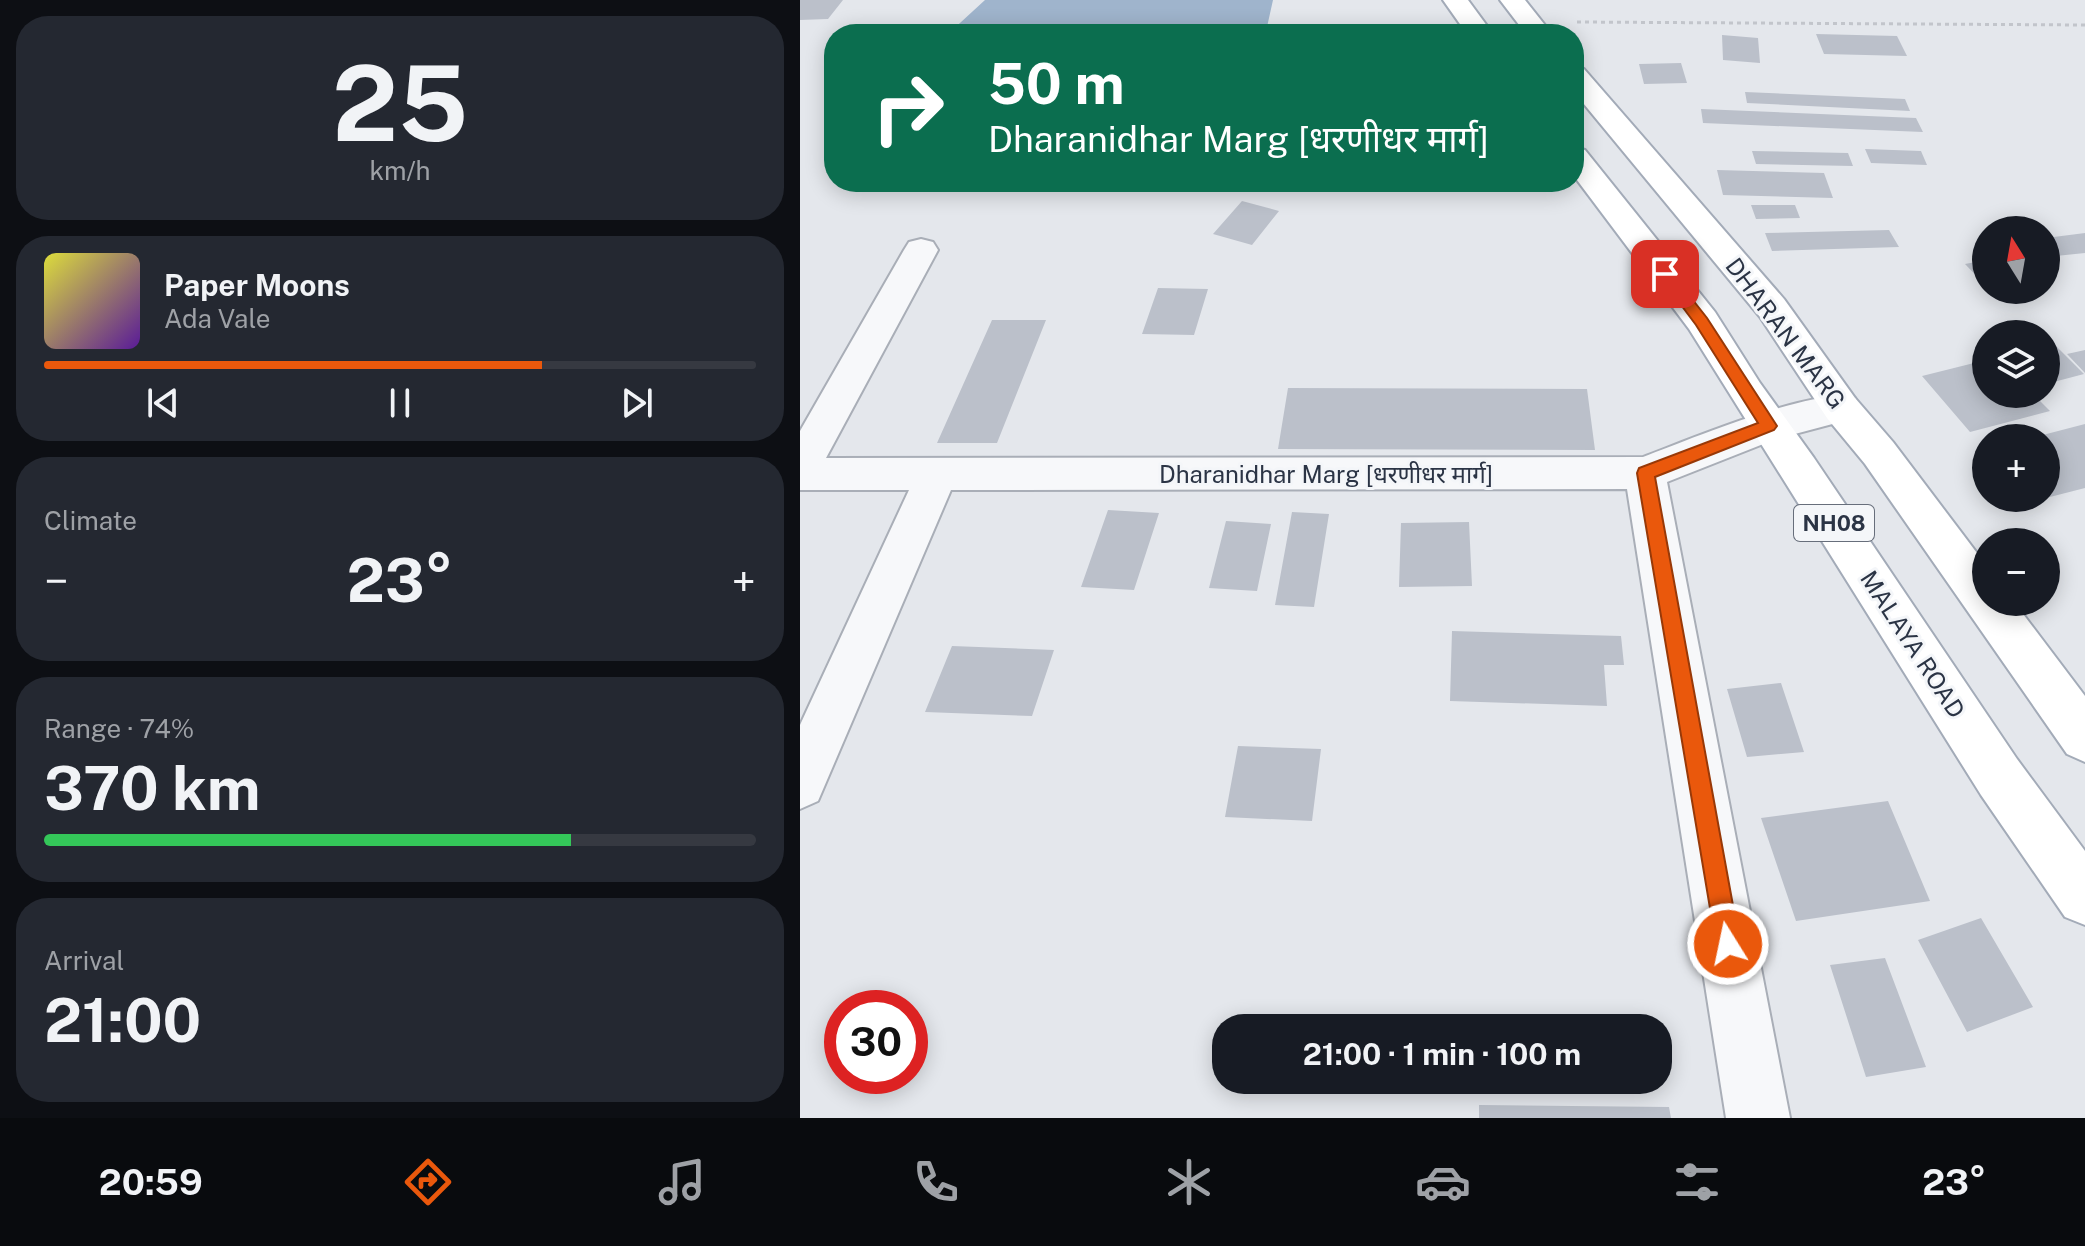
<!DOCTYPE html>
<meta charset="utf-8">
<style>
body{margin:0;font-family:"Public Sans","Noto Sans Devanagari",sans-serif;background:#242831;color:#f1f3f6;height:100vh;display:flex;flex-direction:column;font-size:30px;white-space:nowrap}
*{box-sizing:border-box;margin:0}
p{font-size:26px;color:#9ea1a6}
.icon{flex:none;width:44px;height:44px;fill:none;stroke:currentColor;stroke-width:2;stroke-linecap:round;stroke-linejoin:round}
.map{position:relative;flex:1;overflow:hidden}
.panel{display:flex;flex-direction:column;gap:16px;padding:16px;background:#0d0f14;width:800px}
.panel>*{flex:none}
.banner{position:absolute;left:24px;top:24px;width:760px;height:168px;border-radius:32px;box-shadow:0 4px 20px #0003;background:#0b6e4f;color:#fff;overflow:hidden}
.needle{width:52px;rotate:349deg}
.controls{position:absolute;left:1172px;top:216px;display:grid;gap:16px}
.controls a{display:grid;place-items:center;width:88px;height:88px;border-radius:50%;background:#171b24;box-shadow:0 4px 20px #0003;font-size:40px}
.speed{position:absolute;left:24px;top:990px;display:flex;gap:16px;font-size:40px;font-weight:700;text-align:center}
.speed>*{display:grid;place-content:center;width:104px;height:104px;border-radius:50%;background:#171b24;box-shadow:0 4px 20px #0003;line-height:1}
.speed .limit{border:12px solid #d22;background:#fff;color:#111}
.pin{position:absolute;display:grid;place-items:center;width:68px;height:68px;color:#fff;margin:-34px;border-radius:16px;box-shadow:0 4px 12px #0006}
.me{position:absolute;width:88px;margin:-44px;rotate:350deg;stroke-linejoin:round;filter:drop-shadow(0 0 6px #0008)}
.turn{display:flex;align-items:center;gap:28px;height:168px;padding:0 32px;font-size:36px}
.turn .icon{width:104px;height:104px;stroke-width:2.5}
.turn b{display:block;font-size:56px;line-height:68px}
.big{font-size:60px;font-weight:700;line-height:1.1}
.panel .card{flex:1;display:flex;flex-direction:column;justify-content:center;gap:12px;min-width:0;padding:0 28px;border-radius:32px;background:#242831}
.panel .dial{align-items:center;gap:0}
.dial b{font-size:104px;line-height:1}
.song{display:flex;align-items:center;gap:24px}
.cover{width:96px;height:96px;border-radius:12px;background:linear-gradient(135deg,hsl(60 70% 55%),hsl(270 70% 35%))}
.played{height:8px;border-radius:4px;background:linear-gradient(90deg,#ea580c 70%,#363941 70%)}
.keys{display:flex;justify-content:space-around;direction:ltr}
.heat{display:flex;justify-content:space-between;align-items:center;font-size:44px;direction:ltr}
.charge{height:12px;border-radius:6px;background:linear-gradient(90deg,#34c759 74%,#363941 0)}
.trip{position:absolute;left:412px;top:1014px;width:460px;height:80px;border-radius:32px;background:#171b24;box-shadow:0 4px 20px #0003;font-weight:700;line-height:80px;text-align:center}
.tabs{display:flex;height:128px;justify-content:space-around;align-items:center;background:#090b0e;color:#9ea1a6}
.tabs .icon{width:56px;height:56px}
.tabs .on{color:#ea580c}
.tabs b{font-size:36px;color:#f1f3f6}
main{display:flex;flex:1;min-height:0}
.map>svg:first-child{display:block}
</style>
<main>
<section class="panel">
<div class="card dial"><b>25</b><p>km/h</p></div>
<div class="card">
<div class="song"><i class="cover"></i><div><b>Paper Moons</b><p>Ada Vale</p></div></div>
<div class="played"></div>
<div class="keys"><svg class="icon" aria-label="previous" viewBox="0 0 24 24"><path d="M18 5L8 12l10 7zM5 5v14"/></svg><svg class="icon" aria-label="pause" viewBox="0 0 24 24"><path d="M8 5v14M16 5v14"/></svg><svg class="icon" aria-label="next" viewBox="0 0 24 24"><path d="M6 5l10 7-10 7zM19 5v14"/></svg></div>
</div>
<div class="card"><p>Climate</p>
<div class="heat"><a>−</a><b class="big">23°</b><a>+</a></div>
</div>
<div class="card"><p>Range · 74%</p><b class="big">370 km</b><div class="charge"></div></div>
<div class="card"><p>Arrival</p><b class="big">21:00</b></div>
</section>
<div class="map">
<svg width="1285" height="1118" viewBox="0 0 1285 1118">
<rect width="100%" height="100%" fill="#e4e7ec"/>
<!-- water -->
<path fill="#9fb4cc" d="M185,0H473L467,27L470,34H148Z"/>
<!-- building -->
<path fill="#bbc0ca" d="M0,0H43L28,19L0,20Z
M1016,34L1097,36L1107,56L1024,54Z
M922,35L958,38L960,63L923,60Z
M881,63L887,83L844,84L839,64Z
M945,92L1105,99L1110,111L947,103Z
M901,109L1116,118L1123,132L903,123Z
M1065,149L1121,151L1127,165L1071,163Z
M952,151L1048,153L1053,166L956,164Z
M917,170L1024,173L1033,198L923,195Z
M442,201L479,211L452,245L413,234Z
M951,205H995L1000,218L956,219Z
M1089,230L1099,247L972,251L965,233Z
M1285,233V253L1246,257V238Z
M1186,260V286L1165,264Z
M358,288L408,289L394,335L342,334Z
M192,320H246L197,443H137Z
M1254,344L1284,374L1246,384V346Z
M1285,350V373L1267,354Z
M1186,360V394H1233L1250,411L1170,432L1122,376Z
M488,388L787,389L795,450L478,449Z
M1285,424V488L1246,498V438L1235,437Z
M1211,498H1244V499L1218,506Z
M308,510L359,513L334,590L281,587Z
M492,512L529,514L514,607L475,605Z
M426,521L471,524L457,591L409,588Z
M669,522L672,586L599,587L601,523Z
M652,631L821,636L824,665H804L807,706L650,701Z
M152,646L254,650L232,716L125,712Z
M981,683L1004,752L947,757L927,689Z
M438,746L521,749L512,821L425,817Z
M1088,801L1130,901L996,921L961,818Z
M1181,918L1233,1007L1167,1032L1118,940Z
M1085,958L1126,1067L1066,1077L1030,965Z
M679,1105L869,1107L871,1118H679Z"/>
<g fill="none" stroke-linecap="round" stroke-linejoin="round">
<defs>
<path id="minor" d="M121,239L133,242L138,250L26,458L843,457C886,441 1016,386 1055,398L1060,408L1055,418L976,439L867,482L990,1118H926L827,489L151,490L18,801L0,809V725L109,490H0V431L104,250L109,242Z"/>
<path id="major" d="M643,0H668L693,34H667Z
M700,0H725L752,34H726Z
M774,67L784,69L984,299L1055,398L1093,442L1186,565V602H1214L1285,696V762L1267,754L1065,464L1027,418L960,317L774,92Z
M774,147L785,150L915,312L960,383L1014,458L1217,759L1285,851V925L1265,917L1181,795L889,329L774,176Z"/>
</defs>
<!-- minor casing -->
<use href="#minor" stroke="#a9aeb7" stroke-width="4"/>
<!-- major casing -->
<use href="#major" stroke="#a3abb8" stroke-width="4"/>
<!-- path -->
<path stroke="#c2c5cb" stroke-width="3" stroke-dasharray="4 4" stroke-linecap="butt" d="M777,22L1285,25"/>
<!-- minor -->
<use href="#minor" fill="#f7f8fa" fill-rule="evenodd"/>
<!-- major -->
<use href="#major" fill="#fff" fill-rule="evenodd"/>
</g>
<!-- route -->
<path fill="#ea580c" stroke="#983908" stroke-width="2" d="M865,269L870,271L907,318L977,426L974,430L855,477L940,944L936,953L928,956L919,953L916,944L837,473L839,468L958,423L896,325L858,274Z"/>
<g text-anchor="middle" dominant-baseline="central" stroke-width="6" stroke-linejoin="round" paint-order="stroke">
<!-- shield labels -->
<rect fill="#f4f6f9" stroke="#676e7b" stroke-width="2" x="994" y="505" width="80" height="36" rx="6"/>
<g font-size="22" font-weight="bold" fill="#2b3445">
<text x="1034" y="523">NH08</text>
</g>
<!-- street labels -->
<g font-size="24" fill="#2b3445" stroke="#f4f6f9">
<text transform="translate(986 333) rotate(53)">DHARAN MARG</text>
<text x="526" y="474">Dharanidhar Marg [धरणीधर मार्ग]</text>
<text transform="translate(1113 644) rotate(57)">MALAYA ROAD</text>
</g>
</g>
</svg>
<div class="controls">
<a><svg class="needle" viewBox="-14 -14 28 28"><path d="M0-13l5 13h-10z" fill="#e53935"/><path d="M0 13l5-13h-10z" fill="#9ea1a6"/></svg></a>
<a><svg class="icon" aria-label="layers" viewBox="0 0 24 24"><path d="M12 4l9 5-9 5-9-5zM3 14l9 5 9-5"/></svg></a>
<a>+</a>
<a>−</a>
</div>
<div class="speed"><div class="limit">30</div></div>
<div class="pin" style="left:865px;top:274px;background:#d93025"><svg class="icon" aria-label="arrive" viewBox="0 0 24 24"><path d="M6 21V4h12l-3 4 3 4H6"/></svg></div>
<svg class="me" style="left:928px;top:944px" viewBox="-20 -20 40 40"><circle r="17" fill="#ea580c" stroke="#fff" stroke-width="3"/><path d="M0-11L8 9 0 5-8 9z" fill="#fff"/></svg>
<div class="trip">21:00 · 1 min · 100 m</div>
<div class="banner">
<div class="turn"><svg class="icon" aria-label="right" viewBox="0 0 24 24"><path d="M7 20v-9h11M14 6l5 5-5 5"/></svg><div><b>50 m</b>Dharanidhar Marg [धरणीधर मार्ग]</div></div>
</div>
</div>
</main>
<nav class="tabs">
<b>20:59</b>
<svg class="icon on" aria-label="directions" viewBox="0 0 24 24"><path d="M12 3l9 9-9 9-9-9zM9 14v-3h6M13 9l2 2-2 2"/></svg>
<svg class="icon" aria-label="music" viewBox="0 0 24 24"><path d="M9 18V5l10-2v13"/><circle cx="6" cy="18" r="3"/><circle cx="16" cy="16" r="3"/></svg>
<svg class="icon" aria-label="phone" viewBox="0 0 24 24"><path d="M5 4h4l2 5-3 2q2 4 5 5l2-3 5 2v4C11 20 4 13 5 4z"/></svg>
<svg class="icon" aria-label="climate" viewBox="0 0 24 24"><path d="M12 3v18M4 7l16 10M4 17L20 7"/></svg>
<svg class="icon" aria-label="car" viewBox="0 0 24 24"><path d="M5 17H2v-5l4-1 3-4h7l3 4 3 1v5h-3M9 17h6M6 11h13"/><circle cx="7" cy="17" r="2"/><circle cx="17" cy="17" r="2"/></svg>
<svg class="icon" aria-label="filters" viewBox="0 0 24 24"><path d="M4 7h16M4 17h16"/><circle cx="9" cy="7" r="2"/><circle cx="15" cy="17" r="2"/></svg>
<b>23°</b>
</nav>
